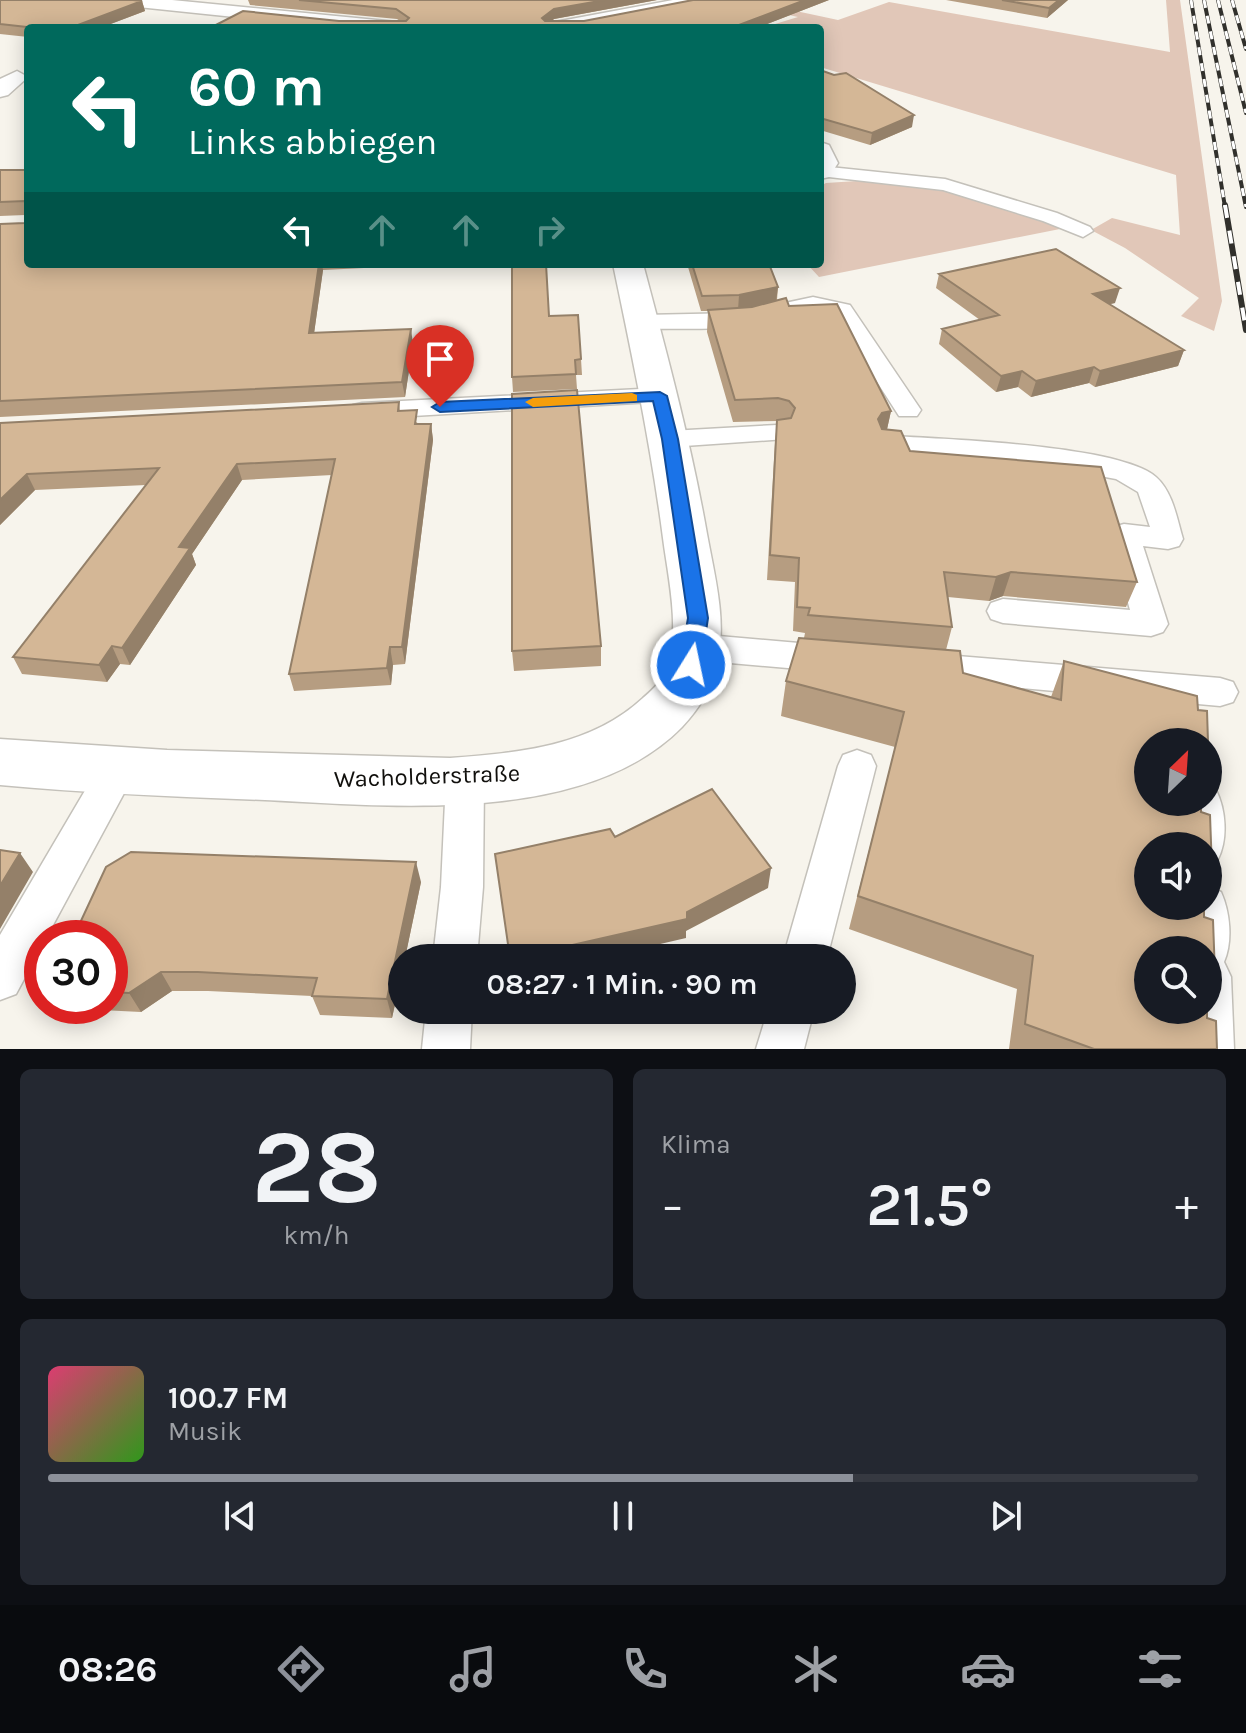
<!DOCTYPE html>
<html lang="de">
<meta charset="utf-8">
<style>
body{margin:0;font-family:Karla,sans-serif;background:#242831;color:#f1f3f6;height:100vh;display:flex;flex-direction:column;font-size:30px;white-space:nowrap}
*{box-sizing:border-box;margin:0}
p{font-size:26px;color:#9ea1a6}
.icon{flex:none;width:44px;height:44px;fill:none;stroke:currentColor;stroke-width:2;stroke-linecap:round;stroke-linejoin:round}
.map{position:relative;height:1049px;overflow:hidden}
.drawer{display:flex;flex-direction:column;gap:20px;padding:20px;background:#0d0f14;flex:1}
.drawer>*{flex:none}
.hud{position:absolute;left:24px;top:24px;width:800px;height:244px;border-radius:8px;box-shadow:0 4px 20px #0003;background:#00695c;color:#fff;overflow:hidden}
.needle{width:52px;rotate:25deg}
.buttons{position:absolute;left:1134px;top:728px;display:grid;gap:16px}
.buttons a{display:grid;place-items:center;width:88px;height:88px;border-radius:50%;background:#171b24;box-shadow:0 4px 20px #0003;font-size:40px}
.speed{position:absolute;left:24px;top:920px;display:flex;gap:16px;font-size:40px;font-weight:700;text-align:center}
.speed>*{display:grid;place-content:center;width:104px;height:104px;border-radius:50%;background:#171b24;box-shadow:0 4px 20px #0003;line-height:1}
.speed .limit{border:12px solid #d22;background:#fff;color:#111}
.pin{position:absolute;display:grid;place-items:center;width:68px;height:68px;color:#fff;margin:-82px -34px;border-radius:50% 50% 50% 0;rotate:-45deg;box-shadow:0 0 8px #0007}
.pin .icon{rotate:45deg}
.me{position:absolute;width:88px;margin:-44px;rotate:10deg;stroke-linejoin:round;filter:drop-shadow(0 0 6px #0008)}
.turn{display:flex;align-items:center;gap:28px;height:168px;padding:0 32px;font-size:36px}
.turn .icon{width:104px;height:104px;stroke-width:2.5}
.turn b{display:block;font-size:56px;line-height:68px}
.lanes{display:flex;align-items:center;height:76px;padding:0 32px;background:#0003;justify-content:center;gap:40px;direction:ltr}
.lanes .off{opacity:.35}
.big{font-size:60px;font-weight:600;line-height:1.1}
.drawer .widget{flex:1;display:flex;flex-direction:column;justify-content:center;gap:12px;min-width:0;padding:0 28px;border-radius:12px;background:#242831}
.drawer .dial{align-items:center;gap:0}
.dial b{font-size:104px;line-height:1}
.song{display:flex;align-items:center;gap:24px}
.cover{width:96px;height:96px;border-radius:12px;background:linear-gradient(135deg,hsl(340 70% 55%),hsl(110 70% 35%))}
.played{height:8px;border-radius:4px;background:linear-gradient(90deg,#8c9099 70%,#363941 70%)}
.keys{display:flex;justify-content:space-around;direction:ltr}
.heat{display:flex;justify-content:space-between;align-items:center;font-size:44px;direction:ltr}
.drawer .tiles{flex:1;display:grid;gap:20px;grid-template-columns:1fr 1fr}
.widget:last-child{grid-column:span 2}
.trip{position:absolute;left:388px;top:944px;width:468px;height:80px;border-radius:40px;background:#171b24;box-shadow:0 4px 20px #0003;font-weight:600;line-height:80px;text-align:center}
.menu{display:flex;height:128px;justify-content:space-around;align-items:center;background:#090b0e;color:#9ea1a6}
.menu .icon{width:56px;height:56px}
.menu .current{color:#8c9099}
.menu b{font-size:36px;color:#f1f3f6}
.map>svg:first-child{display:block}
</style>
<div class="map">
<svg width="1246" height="1049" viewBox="0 0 1246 1049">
<rect width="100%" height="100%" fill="#f7f4ec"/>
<!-- green -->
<path fill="#e1c7b8" d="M722,0H744L838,20L889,2L1170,52L1166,0H1180L1222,301L1214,331L1181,316L1199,298L1125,248L1091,230L1112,218L1180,235L1176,175L820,67V28H762L798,17Z
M872,180L965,194L1065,228L819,277L807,264H820V186L826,183Z"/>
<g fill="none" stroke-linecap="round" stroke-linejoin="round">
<defs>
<path id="service" d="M820,166L945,179L1057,213L1090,227L1093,231L1083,237L1043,221L943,190L820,176Z
M813,297L850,305L921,410L917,416H899L834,315C800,304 770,324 737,327C706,330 674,328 643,329L635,327L631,322L635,317L643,315L738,313Z
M660,388L669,391L673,396L669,401L362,419L353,417L349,411L353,405L362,403Z
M777,425L786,427L790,433L786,439L670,447L660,445L656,439L660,433L670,431Z
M890,436C944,439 1120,445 1156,477C1173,492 1177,519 1183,539L1179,546L1168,549L1143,546L1168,624L1163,632L1151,636L1003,623L991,619L987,611L991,603L1003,599L1130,610L1109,534L1113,527L1124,524L1150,527L1138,492L1116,479L1024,462L880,450L876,444L880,438Z
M696,634L833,646L845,650L850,659L845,668L833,672L696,660L684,656L679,647L684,638Z
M921,653L1220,678L1233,682L1238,692L1233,702L1220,706L921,679L909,675L904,666L909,657Z
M857,750L871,755L876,766L827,958H783L838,766L843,755Z
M117,755L131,760L136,771L46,938H42V946L16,994L0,1000V935L103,760Z
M465,764L479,769L484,780L483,887L477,958H433L441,887L446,780L451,769Z
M1208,787L1216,790C1226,810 1228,839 1218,859L1208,863V846H1184L1182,802H1208Z
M1208,887L1221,892C1230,912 1233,941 1224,962L1231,977L1234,1049H1186V1010H1208V950H1185L1184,906H1208Z
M426,1010H472L470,1049H422Z
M768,1010H814L804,1049H756Z"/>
<path id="minor" d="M110,0H172L397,22L407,28H341L119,5Z
M673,0H710L701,5L584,28H545L555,22Z
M17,71L28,77L8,95L0,97V79Z
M820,142L829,145L838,163L829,177L820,179Z
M613,264H643C667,354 691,443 707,534C715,578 727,621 717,665C712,689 698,710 682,727C585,826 390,806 265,800C177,797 88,793 0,785V739L167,750L450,758C518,753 590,747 643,698C650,692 659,684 663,676C683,638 668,578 663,538C651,446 632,355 613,264Z"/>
</defs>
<!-- service casing -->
<use href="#service" stroke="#c4c1ba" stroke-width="3"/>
<!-- minor casing -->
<use href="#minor" stroke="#c4c1ba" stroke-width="3"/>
<!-- service -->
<use href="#service" fill="#fff" fill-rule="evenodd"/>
<!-- minor -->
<use href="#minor" fill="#fff" fill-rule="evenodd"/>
<defs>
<path id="rail-far1" d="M1191,0L1225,207
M1204,0L1246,207
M1218,0L1246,113
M1232,0L1246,49"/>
<path id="rail" d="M1225,205L1246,330"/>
</defs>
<!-- rail-far1 casing -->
<use href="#rail-far1" stroke="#31302c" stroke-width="4"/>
<!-- rail casing -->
<use href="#rail" stroke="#31302c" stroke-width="6"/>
<!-- rail-far1 -->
<use href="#rail-far1" stroke="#fff" stroke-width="3" stroke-dasharray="8" stroke-linecap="butt"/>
<!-- rail -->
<use href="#rail" stroke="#fff" stroke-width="4" stroke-dasharray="13" stroke-linecap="butt"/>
</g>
<!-- wall -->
<path fill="#b69d81" d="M0,0L142,1L145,11L100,28H28V37L0,34Z
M248,0H657L554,19L552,21H584L693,0H829L757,28H210L339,21H400L397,19L250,5Z
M946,0H1068L1047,18Z
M820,70L912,127L870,145L820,130Z
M0,170H28V264H446L323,270L314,333L413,344L405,397L0,417V224L25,223V215L0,216Z
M676,264H769L778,287L777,300L786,298L789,306L837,304L891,411L887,429L901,431L910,451L1101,467L1137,582L1126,607L1003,596L989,601L948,597L952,627L946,650L960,651L963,673L1051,697L1064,661L1197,696L1198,710L1207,711L1208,742H1148V802H1201V812L1210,815L1212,870L1208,875V846H1148V906H1204V917L1213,920L1215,975L1208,985V950H1148V1010H1207V1018L1216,1021L1217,1049H1009L1017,989L849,929L895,747L781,716L786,681L799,638H804L805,633L793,631L795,582L767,580L775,443L777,421L733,422L707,332L708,311H701L688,267L677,268Z
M939,274L1115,303L1109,304L1184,350L1178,366L1095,387L1089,383L1031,397L1018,387L996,392L939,344L942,329L980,320L936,288Z
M549,316L581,359L582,375H576L577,389L513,392L512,377Z
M399,402L400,411L419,424H431L433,440L405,664L393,665L391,685L294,691L289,674L332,475L242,480L192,554L196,565L130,665L120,664L107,682L22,674L13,657L146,485L35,490L0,525V423Z
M601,646V666L514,671L512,651Z
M421,882L405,958H402V972L392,1018L320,1015L312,996L208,991H172L141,1012L81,1009L79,1006H110V938Z"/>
<!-- shaded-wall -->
<path fill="#948069" d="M605,0H657L554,19L542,28V18L554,9Z
M805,0H829L757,28H731Z
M1059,0H1068L1047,18L1049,8Z
M142,1L145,11L100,28H70Z
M914,115L912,127L870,145L872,133Z
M319,264H322L323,270L312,348L309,333Z
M778,287L776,302L738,310L739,295Z
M1120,288L1115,303L1088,309L1093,294Z
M411,329L413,344L405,397L402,382Z
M1184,350L1178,366L1095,387L1100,371Z
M1094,367L1089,383L1031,397L1036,381Z
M1022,371L1018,387L996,392L1001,376Z
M891,411L886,434L878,436V419L882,413Z
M431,424L433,440L405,664L402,647Z
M237,464L242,480L192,554L196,565L130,665L122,648L179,547Z
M27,474L35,490L0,525V500Z
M1011,572L1003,596L989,601L996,577Z
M112,646L120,664L107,682L99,665Z
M390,647L393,665L391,685L387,668Z
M20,853L33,872L0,929V886Z
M416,862L421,882L405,958H402V972L392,1018L387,999Z
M771,868L768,888L686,931V938L600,958H515L687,912Z
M161,972L172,991L141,1012L129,993Z"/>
<!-- building -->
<path fill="#d4b796" stroke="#948069" stroke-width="2" d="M0,0H133L142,1L70,28H36L0,24Z
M299,0H605L554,9L542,18L545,21H584L693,0H805L731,28H210L243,11L339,21H406L409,18L396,9Z
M1002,0H1059L1049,8Z
M820,70L834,75L846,73L914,115L872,133L820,118Z
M0,170H28V264H319L309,333L411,329L402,382L0,401V224L25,223V201L0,202Z
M1056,249L1120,288L1093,294L1184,350L1100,371L1094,367L1036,381L1022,371L1001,376L942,329L999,315L939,274Z
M512,264H546L549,316L578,315L581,359L575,360L576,374L512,377Z
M692,264H769L778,287L739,295L702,296Z
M786,298L789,306L837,304L891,411L882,413L878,419L882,429L901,431L910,451L1101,467L1137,582L1011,572L996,577L944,572L952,627L808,615L810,608L797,607L799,558L770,555L777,420L791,418L795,408L789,401L778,398L735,400L708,310L752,307Z
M577,390L601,646L512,651V394Z
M399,402L398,411L417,410L415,424H431L402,647H390L387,668L289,674L335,459L237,464L179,547L190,548L122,648L112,646L99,665L13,657L159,468L27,474L0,500V423Z
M799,638L960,651L963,673L1061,700L1064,661L1197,696L1198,710L1207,711L1208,742H1148V802H1201V812L1210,815L1212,870L1208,871V846H1148V906H1204V917L1213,920L1215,975L1208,978V950H1148V1010H1207V1018L1216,1021L1217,1049H1094L1025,1024L1033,956L858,896L904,712L786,681Z
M712,789L771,868L687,912V919L515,958H510L495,854L610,829L615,837Z
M0,850L20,853L0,886Z
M131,852L416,862L387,999L312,996L317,978L198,972H161L129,993L110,992V938H73L106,867Z"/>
<!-- route -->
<path fill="#1a73e8" stroke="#114b97" stroke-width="2" d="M660,392L667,396L678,439L708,618L701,665L698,671H683L680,665L688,618L662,439L653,401L440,412L432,407L440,402Z"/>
<!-- slow -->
<path fill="#f59e0b" d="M632,393L637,395V401L533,407L525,402L533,398Z"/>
<g text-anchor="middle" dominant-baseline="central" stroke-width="8" stroke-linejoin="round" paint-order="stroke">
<!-- street labels -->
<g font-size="24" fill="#100f0c" stroke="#fff">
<text transform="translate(427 776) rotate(-2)">Wacholderstraße</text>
</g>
</g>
</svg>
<div class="buttons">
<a><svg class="needle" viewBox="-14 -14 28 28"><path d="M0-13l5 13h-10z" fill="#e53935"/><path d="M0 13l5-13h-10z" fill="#9ea1a6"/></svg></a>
<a><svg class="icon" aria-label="sound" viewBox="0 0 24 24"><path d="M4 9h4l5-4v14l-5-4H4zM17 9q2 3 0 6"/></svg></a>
<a><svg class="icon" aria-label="search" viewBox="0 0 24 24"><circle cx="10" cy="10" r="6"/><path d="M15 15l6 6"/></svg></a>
</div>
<div class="speed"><div class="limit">30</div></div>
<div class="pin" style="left:440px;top:407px;background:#d93025"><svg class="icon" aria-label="arrive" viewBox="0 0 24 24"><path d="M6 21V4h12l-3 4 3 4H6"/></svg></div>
<svg class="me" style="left:691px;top:665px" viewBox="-20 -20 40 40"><circle r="17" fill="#1a73e8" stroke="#fff" stroke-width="3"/><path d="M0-11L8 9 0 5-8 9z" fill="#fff"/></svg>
<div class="trip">08:27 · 1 Min. · 90 m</div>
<div class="hud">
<div class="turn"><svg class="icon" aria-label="left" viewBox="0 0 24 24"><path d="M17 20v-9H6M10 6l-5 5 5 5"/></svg><div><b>60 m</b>Links abbiegen</div></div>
<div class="lanes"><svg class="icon" aria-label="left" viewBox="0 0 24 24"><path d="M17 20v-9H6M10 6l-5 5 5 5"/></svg><svg class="icon off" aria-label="ahead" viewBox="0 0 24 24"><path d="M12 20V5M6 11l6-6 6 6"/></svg><svg class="icon off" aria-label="ahead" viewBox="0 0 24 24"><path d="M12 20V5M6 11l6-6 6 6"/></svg><svg class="icon off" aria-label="right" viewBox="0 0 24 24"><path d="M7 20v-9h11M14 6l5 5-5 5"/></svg></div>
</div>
</div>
<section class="drawer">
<div class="tiles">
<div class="widget dial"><b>28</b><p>km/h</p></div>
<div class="widget"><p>Klima</p>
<div class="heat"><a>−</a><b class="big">21.5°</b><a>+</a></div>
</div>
<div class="widget">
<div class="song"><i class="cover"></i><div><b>100.7 FM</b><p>Musik</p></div></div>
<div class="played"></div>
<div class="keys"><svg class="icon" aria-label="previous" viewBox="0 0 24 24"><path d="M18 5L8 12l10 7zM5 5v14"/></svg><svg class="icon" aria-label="pause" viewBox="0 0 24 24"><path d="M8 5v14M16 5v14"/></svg><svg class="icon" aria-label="next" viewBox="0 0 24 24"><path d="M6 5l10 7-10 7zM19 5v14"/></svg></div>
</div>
</div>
</section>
<nav class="menu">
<b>08:26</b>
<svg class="icon current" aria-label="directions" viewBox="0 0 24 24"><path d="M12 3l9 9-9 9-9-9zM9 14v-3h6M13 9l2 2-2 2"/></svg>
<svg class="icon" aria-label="music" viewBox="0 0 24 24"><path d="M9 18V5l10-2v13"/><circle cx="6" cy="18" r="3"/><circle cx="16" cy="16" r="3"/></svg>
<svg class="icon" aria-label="phone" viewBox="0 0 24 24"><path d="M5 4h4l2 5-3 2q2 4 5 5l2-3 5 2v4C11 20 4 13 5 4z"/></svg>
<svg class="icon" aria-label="climate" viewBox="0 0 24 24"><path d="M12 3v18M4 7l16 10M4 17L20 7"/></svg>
<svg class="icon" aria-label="car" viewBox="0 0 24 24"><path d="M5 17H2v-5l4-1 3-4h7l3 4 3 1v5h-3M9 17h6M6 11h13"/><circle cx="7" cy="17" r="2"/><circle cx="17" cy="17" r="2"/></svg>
<svg class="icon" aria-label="filters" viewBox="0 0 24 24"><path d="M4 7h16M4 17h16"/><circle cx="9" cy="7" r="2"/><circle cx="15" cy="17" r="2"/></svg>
</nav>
